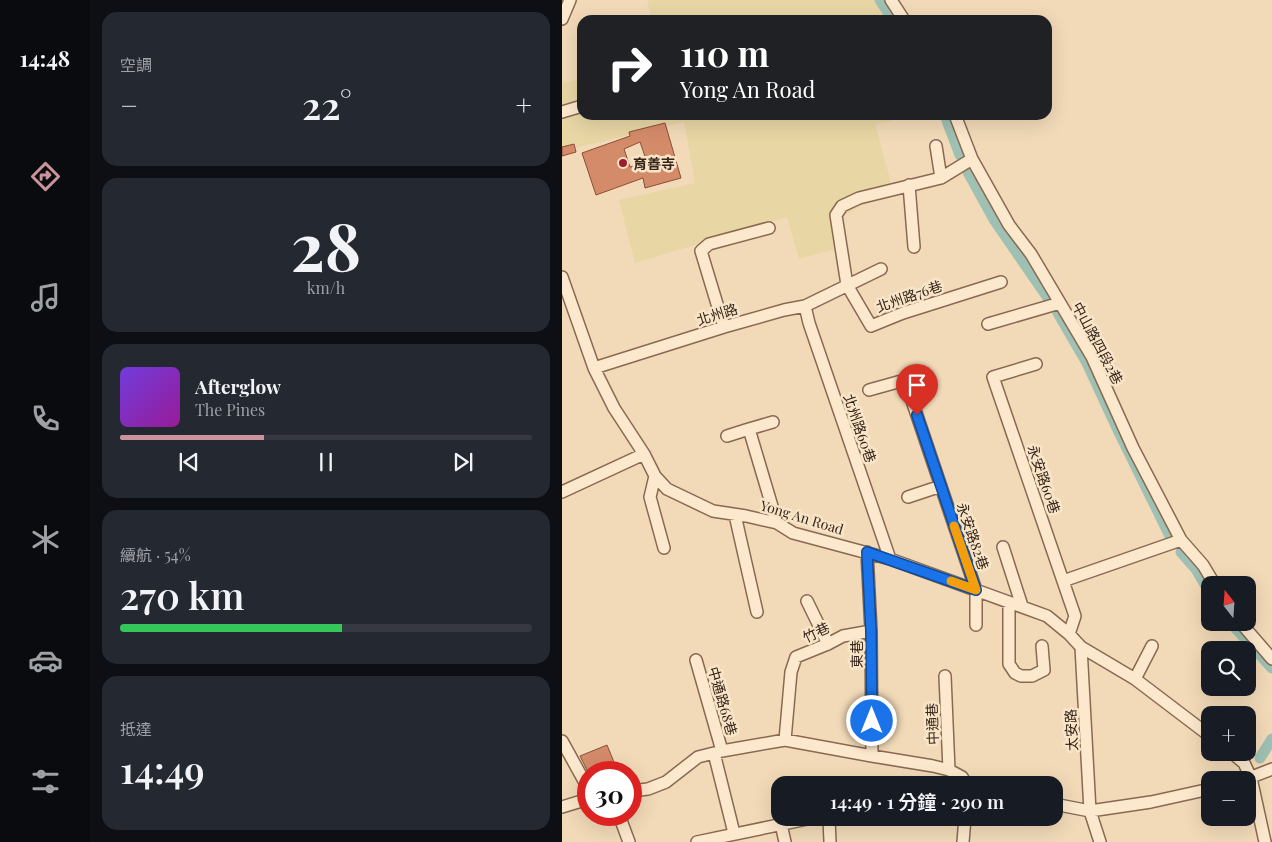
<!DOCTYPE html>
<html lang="zh-TW">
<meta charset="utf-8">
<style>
body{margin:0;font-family:"Playfair Display","Noto Sans TC",serif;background:#242831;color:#f1f3f6;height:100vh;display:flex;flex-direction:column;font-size:19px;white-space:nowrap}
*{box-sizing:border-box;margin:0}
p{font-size:16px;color:#9ea1a6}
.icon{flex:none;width:28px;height:28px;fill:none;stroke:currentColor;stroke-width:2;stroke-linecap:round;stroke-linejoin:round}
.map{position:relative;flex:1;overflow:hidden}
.details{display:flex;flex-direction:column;gap:12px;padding:12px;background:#0d0f14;width:472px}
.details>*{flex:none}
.guide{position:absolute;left:15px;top:15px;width:475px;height:105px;border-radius:15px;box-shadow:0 5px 20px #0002;background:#202124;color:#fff;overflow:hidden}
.needle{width:32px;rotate:343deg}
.tools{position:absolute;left:639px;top:576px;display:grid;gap:10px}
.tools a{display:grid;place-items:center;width:55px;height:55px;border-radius:10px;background:#171b24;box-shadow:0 5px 20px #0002;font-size:25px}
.speed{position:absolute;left:15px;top:761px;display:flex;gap:10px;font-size:25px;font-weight:700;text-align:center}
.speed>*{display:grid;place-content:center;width:65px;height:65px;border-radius:50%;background:#171b24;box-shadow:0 5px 20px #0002;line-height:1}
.speed .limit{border:8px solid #d22;background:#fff;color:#111}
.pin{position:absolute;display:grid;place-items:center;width:42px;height:42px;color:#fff;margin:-51px -21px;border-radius:50% 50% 50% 0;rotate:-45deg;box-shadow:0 0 5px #0007}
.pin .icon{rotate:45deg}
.me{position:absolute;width:55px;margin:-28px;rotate:0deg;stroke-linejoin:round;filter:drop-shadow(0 0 4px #0008)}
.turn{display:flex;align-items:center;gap:18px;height:105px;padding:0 20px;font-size:22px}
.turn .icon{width:65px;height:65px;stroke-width:2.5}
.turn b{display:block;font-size:35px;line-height:42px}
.big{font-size:38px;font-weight:600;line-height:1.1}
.details .tile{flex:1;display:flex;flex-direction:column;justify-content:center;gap:8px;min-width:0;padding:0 18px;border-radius:15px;background:#242831}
.details .dial{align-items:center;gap:0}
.dial b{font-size:65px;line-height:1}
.song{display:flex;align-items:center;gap:15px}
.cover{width:60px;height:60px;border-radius:8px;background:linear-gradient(135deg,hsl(260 70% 55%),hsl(300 70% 35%))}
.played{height:5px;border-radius:2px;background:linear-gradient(90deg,#cb939b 35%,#363941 35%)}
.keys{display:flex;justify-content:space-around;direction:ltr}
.heat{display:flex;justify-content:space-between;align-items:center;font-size:28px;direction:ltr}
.charge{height:8px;border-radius:4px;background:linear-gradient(90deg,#34c759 54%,#363941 0)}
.trip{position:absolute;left:209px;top:776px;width:292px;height:50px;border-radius:15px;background:#171b24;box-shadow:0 5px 20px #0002;font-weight:600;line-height:50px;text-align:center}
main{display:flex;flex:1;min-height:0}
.tabs{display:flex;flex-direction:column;width:90px;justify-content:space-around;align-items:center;background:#090b0e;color:#9ea1a6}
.tabs .icon{width:35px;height:35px}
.tabs .selected{color:#cb939b}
.tabs b{font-size:22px;color:#f1f3f6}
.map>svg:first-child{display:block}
</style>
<main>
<nav class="tabs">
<b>14:48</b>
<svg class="icon selected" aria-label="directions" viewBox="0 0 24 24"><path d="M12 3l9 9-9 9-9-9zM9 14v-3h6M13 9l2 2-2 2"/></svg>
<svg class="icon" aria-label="music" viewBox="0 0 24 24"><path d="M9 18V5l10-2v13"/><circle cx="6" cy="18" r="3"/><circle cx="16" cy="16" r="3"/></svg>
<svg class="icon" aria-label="phone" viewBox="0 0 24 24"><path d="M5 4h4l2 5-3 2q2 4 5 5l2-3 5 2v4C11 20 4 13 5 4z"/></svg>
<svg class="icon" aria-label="climate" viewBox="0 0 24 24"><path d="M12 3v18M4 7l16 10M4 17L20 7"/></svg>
<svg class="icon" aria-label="car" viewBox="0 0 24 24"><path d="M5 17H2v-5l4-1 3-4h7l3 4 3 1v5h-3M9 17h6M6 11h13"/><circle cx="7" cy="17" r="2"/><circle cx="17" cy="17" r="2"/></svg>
<svg class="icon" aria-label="filters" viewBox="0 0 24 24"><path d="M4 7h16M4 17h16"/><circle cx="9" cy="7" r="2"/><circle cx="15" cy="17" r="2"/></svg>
</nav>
<section class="details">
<div class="tile"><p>空調</p>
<div class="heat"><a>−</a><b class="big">22°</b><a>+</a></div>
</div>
<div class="tile dial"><b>28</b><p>km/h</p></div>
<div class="tile">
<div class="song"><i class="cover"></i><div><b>Afterglow</b><p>The Pines</p></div></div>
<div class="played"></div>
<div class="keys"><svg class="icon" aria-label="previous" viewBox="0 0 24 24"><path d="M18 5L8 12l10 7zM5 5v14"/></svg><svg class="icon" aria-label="pause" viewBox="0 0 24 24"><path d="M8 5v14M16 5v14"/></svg><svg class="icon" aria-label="next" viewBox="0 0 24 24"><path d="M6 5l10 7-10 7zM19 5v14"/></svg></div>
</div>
<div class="tile"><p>續航 · 54%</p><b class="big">270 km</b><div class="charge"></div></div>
<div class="tile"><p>抵達</p><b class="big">14:49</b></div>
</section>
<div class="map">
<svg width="710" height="842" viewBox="0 0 710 842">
<rect width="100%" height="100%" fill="#f2dab8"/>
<!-- farmland -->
<path fill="#e8d6a5" d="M85,0H312L326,20H90Z
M20,78V115H356L313,124L332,194L301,205L281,216L280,221L284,246L237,259L225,217L73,263L57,200L133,183L122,122L0,151V83Z"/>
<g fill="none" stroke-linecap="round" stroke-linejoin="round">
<!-- canal -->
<path stroke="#9ec1b3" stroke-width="11" d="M318,0L331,20
M383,115L398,155
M406,172L433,221L486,298
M496,313L525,363L555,428L608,536
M619,552L634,569L648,593
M668,622L710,668
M698,758L710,739"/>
</g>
<!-- building -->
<path fill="#d48b6a" stroke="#8a4e36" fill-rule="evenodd" d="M103,123L119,178L83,188L81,178L34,195L20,153L68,136L67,132ZM78,142L85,162L68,167L62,149Z
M12,144L14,152L0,156V147Z
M45,745L56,772H26L18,756Z"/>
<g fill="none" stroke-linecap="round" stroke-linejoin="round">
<defs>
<path id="minor" d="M329,0L342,20
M0,19L8,0
M0,112L20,106
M393,115L410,159L447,225L469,254L530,357L571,448L619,540L641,565L653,585
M374,146L379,178
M410,159L379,178L297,198L280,206L274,215L285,285L309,326L341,313L439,282
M347,185L352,247
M0,277L32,368L52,408L82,454L93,476L105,489L151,511L184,516L215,523L231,533L328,559L485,616L507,634L519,647L573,679L648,736
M243,306L247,323L328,559
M426,324L498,303
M162,327L139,251L147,244L207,228
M474,364L431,377L513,616L507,634
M32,368L162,327L222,310L243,306L319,269
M307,390L343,380L414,590V625
M211,422L187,429L215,523
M165,436L187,429
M93,476L88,497L102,548
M0,492L82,454
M346,497L379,486
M173,515L195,612
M441,547L460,606
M305,552L309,631L310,756
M501,581L619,540
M245,601L266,644
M447,602V664L453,673L459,676H470L482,670L480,646
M678,622L710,659
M519,647L528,811L538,842
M134,660L160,751
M383,676L387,770
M573,679L590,646
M223,740L229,672L234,657L266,644L281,636L309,631
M0,741L26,788
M669,752L682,763L689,778L703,842
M152,753L172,833
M682,780L710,769
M69,791L86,789L104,782L136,757L160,751L223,740L310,756L371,766L387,770L400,777L405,785
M492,804L528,811L589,802L648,789
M0,807L26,799
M57,815L67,842
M267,818L268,842
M219,824L223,842
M135,842L250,818
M401,842L403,818"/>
</defs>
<!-- minor casing -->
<use href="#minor" stroke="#896952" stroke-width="14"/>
<!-- minor -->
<use href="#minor" stroke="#fce8cc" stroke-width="11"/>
</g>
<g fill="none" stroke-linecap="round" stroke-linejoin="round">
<defs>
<path id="route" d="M310,721L309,631L305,552L414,590L355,415"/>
</defs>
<!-- route casing -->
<use href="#route" stroke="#114b97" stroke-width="12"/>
<!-- route -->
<use href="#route" stroke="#1a73e8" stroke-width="9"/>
<!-- slow -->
<path stroke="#f59e0b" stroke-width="9" d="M389,581L414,590L392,526"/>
</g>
<!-- markers -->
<circle fill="#9d1d2c" stroke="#f8e5c8" stroke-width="2" cx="61" cy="163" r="5"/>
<g text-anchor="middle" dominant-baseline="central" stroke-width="5" stroke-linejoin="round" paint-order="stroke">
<!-- poi labels -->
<g font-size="14" font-weight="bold" fill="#362419" stroke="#f8e5c8" text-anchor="start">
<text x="71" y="163">育善寺</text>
</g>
<!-- street labels -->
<g font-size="14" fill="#362419" stroke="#f8e5c8">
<text transform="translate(347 296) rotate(-19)">北州路76巷</text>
<text transform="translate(155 314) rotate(-17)">北州路</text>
<text transform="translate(536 343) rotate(62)">中山路四段2巷</text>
<text transform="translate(298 428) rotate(71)">北州路60巷</text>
<text transform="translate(482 479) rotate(71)">永安路60巷</text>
<text transform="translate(240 517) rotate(17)">Yong An Road</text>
<text transform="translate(411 536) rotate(71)">永安路82巷</text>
<text transform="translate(254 632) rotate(-25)">竹巷</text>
<text transform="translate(294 654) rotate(-90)">東巷</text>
<text transform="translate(161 701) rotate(74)">中通路68巷</text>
<text transform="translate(370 724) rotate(-92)">中通巷</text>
<text transform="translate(509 730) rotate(-93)">太安路</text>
</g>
</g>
</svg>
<div class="tools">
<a><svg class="needle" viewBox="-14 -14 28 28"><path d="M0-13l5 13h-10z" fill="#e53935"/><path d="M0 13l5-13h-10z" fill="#9ea1a6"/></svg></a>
<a><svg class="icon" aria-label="search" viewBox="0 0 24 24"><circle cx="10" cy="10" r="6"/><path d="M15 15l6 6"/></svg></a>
<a>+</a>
<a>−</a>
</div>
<div class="speed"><div class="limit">30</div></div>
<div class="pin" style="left:355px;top:415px;background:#d93025"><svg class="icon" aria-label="arrive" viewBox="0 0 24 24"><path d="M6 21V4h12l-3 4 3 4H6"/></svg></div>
<svg class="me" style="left:310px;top:721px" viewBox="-20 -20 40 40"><circle r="17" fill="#1a73e8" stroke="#fff" stroke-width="3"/><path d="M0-11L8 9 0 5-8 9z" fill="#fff"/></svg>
<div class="trip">14:49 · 1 分鐘 · 290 m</div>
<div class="guide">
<div class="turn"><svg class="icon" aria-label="right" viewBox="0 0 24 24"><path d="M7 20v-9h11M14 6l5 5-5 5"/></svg><div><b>110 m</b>Yong An Road</div></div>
</div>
</div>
</main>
